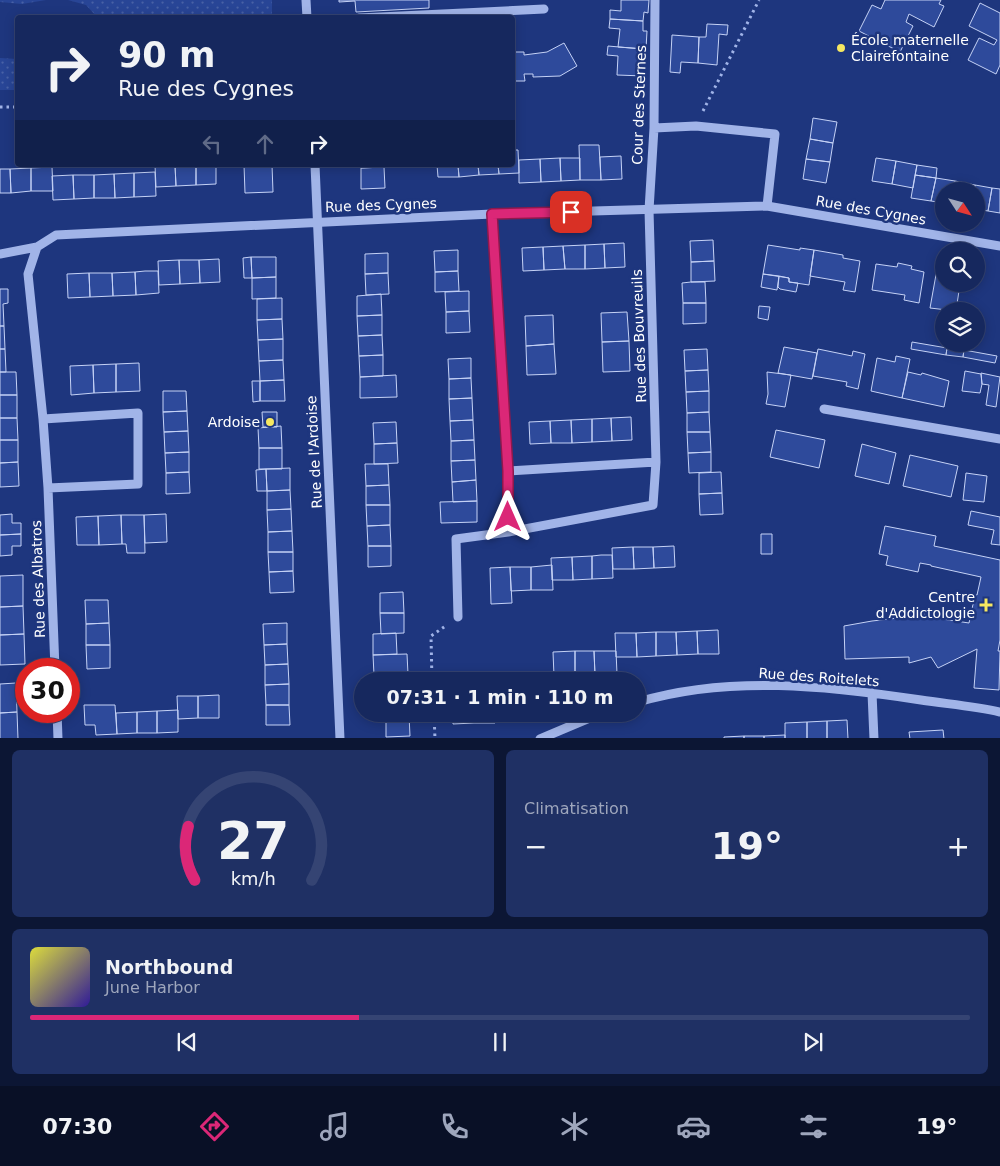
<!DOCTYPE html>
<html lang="fr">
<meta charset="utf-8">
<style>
body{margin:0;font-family:"DejaVu Sans",sans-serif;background:#1f3064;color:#f1f3f6;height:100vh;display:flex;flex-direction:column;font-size:19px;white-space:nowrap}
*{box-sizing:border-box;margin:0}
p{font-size:16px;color:#9ea6bc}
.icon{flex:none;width:28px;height:28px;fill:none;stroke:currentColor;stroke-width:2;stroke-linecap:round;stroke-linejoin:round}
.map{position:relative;height:738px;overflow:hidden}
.sheet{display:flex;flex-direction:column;gap:12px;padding:12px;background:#0c1634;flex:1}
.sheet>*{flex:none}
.hud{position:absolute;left:15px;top:15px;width:500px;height:152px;border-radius:5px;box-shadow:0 2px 12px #0003,0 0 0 1px #354473;background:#16285e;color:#f1f3f6;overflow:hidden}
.needle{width:32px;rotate:126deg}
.tools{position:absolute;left:935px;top:182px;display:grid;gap:10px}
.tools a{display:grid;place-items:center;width:50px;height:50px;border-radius:50%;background:#16285e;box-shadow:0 2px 12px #0003,0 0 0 1px #354473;font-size:25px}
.speed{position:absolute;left:15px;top:658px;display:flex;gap:10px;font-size:25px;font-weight:700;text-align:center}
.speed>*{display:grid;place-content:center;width:65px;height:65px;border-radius:50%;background:#16285e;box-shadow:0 2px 12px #0003,0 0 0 1px #354473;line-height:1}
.speed .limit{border:8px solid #d22;background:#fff;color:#111}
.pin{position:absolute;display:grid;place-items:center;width:42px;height:42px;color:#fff;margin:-21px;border-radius:10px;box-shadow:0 2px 8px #0006}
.me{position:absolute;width:55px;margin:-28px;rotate:0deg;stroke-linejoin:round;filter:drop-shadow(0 0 4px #0008)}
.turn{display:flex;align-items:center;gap:18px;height:105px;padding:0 20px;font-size:22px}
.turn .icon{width:65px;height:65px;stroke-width:2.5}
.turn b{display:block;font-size:35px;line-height:42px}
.lanes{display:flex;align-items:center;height:48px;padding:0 20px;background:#0003;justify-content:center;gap:25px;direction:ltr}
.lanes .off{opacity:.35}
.big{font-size:38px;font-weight:700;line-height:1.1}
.sheet .card{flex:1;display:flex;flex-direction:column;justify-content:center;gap:8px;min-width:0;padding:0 18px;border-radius:8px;background:#1f3064}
.sheet .dial{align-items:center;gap:0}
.dial svg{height:130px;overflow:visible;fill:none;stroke:#354473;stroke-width:7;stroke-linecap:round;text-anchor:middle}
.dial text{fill:#f1f3f6;stroke:none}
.song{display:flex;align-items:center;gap:15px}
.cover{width:60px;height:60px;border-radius:8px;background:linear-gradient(135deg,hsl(60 70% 55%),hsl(250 70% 35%))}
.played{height:5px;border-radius:2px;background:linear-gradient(90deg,#db2777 35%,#354473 35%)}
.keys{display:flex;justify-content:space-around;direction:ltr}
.heat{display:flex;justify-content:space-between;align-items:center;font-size:28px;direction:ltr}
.sheet .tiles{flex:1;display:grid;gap:12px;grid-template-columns:1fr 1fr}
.card:last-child{grid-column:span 2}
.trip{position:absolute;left:354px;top:672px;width:292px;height:50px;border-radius:25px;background:#16285e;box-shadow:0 2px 12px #0003,0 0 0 1px #354473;font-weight:700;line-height:50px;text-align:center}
.menu{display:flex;height:80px;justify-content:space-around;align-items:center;background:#091026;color:#9ea6bc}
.menu .icon{width:35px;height:35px}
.menu .current{color:#db2777}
.menu b{font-size:22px;color:#f1f3f6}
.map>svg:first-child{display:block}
</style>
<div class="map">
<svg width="1000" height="739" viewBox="0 0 1000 739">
<defs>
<pattern id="grass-dots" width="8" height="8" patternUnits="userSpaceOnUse" patternTransform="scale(1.25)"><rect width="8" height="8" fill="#284596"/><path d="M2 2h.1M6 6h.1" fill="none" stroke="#4861a6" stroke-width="1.8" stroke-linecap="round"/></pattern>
</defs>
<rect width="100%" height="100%" fill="#1e367e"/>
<!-- grass -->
<path fill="url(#grass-dots)" d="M0,0H46L22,4L0,2Z
M68,0H272V17H97L86,5Z
M0,58L17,59V90H0Z"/>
<!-- building -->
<path fill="#2e4a9b" stroke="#c5d2f6" d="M339,0H429V8L356,12L355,1L339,2Z
M621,0H649L648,13L644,12L643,21L610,19V10L621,11Z
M885,0H941L939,4L944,6L934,27L909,14L906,22L913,26L900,52L859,31L872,5L881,9Z
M980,3L1000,13V65L996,74L968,60L979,38L994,45L997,40L969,26Z
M610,19L643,21V31H647L646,49L618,47L620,29L609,28Z
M707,24L728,25L727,35L719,34L717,65L698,63L699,37H706Z
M672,35L699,37L698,63L681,62L680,73L670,72Z
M564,43L577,66L560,76L533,77V74H524L525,81H512V52H524V55L547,52Z
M608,46L642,49V58H646L644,76L617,75L618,56L607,55Z
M813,118L837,122L833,143L810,139Z
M810,139L833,143L830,162L806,159Z
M579,145H599L601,180H580Z
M512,150H518L519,173L499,174L498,165H512Z
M621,156L622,179L601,180L600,157Z
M560,158L561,181L541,182L540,159Z
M560,158H580V180L561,181Z
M876,158L896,161L892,184L872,181Z
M540,159L541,182L519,183V160Z
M806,159L830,162L826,183L803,179Z
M896,161L917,165L913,188L892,184Z
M155,165H175L176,186L156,187Z
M175,165H196V185L176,186Z
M196,165H216V184L196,185Z
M244,165H272L273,192L245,193Z
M360,165H384V167L361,168Z
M437,165H458L459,177H438Z
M458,165H478L479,175L459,177Z
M478,165H498L499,174L479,175Z
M917,165L937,168L936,178L915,175Z
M52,167L53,191H31V168Z
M384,167L385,188L361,189V168Z
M31,168V191L11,193L10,169Z
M0,169H10L11,193H0Z
M155,172L156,196L134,197V173Z
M134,173V197L115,198L114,174Z
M114,174L115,198H94V175Z
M73,175H94V198L74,199Z
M73,175L74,199L53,200L52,176Z
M915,175L936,178L931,201L911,198Z
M936,178L955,181L954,191H944V203L931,201Z
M955,181L975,185L974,191H954Z
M975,185L992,188L988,211L976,209V191H974Z
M992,188L1000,189V213L988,211Z
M713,240L714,261L691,262L690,241Z
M624,243L625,267L605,268L604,244Z
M604,244L605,268L585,269V245Z
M585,245V269H565L563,246Z
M768,245L800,250V248L814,250L809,285L789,282V278L763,274Z
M563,246L565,269L544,270L543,247Z
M543,247L544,270L523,271L522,248Z
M458,250V271L435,272L434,251Z
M814,250L843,255V258L860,261L855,292L843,290L845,282L810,276Z
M388,253V273L365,274V254Z
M251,257L252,278H244L243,258Z
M251,257H276V277L252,278Z
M219,259L220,282L200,283L199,260Z
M179,260L180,284L159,285L158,261Z
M179,260H199L200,283L180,284Z
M714,261L715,281L691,282V262Z
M898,263L912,266L911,269L924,272L919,303L904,300L905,295L872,290L876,264L897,267Z
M937,269L944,270V284H960L956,311L930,308Z
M145,271H158L159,293L136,295L135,272Z
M458,271L459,291L435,292V272Z
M135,272L136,295L113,296L112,273Z
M89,273H112L113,296L90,297Z
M89,273L90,297L68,298L67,274Z
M388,273L389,294L366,295L365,274Z
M763,274L779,276L777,290L761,287Z
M779,276L789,278V282L798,283L796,292L780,289L778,287Z
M276,277V298L252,299V278Z
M691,282H705L706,303H683L682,283Z
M0,289H8V303L3,304L4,326H0Z
M469,291V311L446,312L445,292Z
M381,294L382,315L357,316V296Z
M282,298V319L257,320V299Z
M683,303H706V323L683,324Z
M759,306L770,307L768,320L758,318Z
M469,311L470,332L446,333V312Z
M627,312L629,341L602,342L601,313Z
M382,315V335L358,336L357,316Z
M553,315L554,344L526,346L525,316Z
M282,319L283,339L258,340L257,320Z
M0,326H4L5,349H0Z
M382,335L383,355L359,356L358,336Z
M283,339V360L259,361L258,340Z
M629,341L630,371L603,372L602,342Z
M912,342L947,348L946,355L911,349Z
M554,344L556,374L527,375L526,346Z
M784,347L817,353L812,379L778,373Z
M947,348L964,350L963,357L946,355Z
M0,349H5L6,372H0Z
M707,349L708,370L685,371L684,350Z
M818,349L852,356L853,351L865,354L858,389L846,386L847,382L813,376Z
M964,350L997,356L995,363L963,357Z
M383,355V376L360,377L359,356Z
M896,356L910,359L902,398L871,391L877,358L895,362Z
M471,358V378L449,379L448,359Z
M283,360L284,380L260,381L259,361Z
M139,363L140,391L116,392V364Z
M116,364V392L94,393L93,365Z
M93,365L94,393L71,395L70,366Z
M708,370L709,391L686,392L685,371Z
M965,371L981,374L982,384L980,393L962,391Z
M0,372H16L17,395H0Z
M767,372L791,375L785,407L766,404L768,394Z
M908,372L921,375L922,373L949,381L944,407L902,398Z
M981,373L1000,377L996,407L986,405L989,385L982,384Z
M396,375L397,397L360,398V377Z
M471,378L472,398L449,399V379Z
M284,380L285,401H260V381Z
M252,381H260V401L253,402Z
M163,391H186L187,411L163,412Z
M709,391V412L687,413L686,392Z
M0,395H17V418H0Z
M472,398L473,420L450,421L449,399Z
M187,411L188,431L164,432L163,412Z
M262,412H277V427H263Z
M709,412L710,432H687V413Z
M631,417L632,440L612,441L611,418Z
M0,418H17L18,440H0Z
M611,418L612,441L592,442V419Z
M592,419V442L572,443L571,420Z
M473,420L474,440L451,441L450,421Z
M571,420L572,443H551L550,421Z
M550,421L551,443L530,444L529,422Z
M396,422L397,443L374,444L373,423Z
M281,426L282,448H259L258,428Z
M776,430L825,440L819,468L770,457Z
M188,431L189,452L165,453L164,432Z
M687,432H710L711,452L688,453Z
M0,440H18V462L0,463Z
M474,440L475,460L451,461V441Z
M397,443L398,463L374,464V444Z
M862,444L896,453L889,484L855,476Z
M259,448H282V469H259Z
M189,452V472L166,473L165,453Z
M711,452V472L689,473L688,453Z
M910,455L958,466L951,497L903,486Z
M475,460L476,480L452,482L451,461Z
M18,462L19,486L0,487V463Z
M365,464H388L389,485L366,486Z
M290,468V490L267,491L266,469Z
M266,469L267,491H257L256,470Z
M189,472L190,493L166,494V473Z
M721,472L722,493L699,494V473Z
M966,473L987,476L984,502L963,500Z
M476,480L477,501L453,502L452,482Z
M389,485L390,505H366V486Z
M290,490L291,509L267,510V491Z
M722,493L723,514L700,515L699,494Z
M477,501V522L441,523L440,502Z
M366,505H390V525L367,526Z
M291,509L292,531L268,532L267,510Z
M971,511L1000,517V545L991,544L994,530L968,525Z
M12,514V523H21V534L0,535V515Z
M166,514L167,542L145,543L144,515Z
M121,515L122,544L99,545L98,516Z
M121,515H144L145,553H127L126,544H122Z
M98,516L99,545H77L76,517Z
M390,525L391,546H368L367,526Z
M885,526L936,536L934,546L1000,560V640L998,651H1000L999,690L974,688L977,649L938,668L931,657L909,663V657L845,659L844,626L872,621L907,617V614H936V618L969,623L975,595H977L981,577L931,566V565L920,563L918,572L886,565L888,556L879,554Z
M292,531L293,552H268V532Z
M21,534V546H12V555L0,556V535Z
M761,534H772V554H761Z
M368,546H391V566L368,567Z
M674,546L675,567L654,568L653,547Z
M633,547L634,569H613L612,548Z
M633,547H653L654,568L634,569Z
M268,552H293V571L269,572Z
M601,555H612L613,578L592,579V556Z
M592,556V579L573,580L572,557Z
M572,557L573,580H552L551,558Z
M552,565L553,590H531V567Z
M510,567L512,603L491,604L490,568Z
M510,567H531V590L511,591Z
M293,571L294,592L270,593L269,572Z
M23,575V606L0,607V576Z
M403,592L404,613H380V593Z
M85,600H108L109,623L86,624Z
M23,606L24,634L0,635V607Z
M380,613H404V633L381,634Z
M109,623L110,645H86V624Z
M287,623V644L264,645L263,624Z
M718,630L719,654H698L697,631Z
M697,631L698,654L677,655L676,632Z
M656,632V656L637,657L636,633Z
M656,632H676L677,655L656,656Z
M396,633L397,654L373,655V634Z
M615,633H636L637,657H616Z
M24,634L25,664L0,665V635Z
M287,644L288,664L265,665L264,645Z
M86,645H110V668L87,669Z
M575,651H594L595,675L575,676Z
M575,651V676H554L553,652Z
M594,651H616L617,674L595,675Z
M407,654L408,674L374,675L373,655Z
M288,664L289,684L265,685V665Z
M397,674V681H374V675Z
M16,683L17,712L0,713V684Z
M289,684V705H266L265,685Z
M219,695V718H198V696Z
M177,696H198V718L178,719Z
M84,705H115L117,734L96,735L95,725H85Z
M266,705H289L290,725H266Z
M178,710V732L157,733V711Z
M157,711V733H137V712Z
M17,712L18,739H0V713Z
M137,712V733L117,734L116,713Z
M385,714H409V715L386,716Z
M436,714H474V723L453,724V716L437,717Z
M474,714H495V723H474Z
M409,715L410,736L386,737V716Z
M847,720L848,739H827V721Z
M827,721V739H807V722Z
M807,722V739H785V723Z
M943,730L944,739H910L909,732Z
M785,735V739H764V736Z
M744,736V739H724V737Z
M744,736H764V739H744Z"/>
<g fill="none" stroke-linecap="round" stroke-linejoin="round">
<!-- path -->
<path stroke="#a1b4e8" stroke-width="3" stroke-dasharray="2.5 4" stroke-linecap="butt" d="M0,107H18
M703,111L759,0
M432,681L431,636L447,625
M434,714L435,739"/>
<!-- minor -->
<path stroke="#a1b4e8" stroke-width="9" d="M306,0L307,18
M359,18L544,9
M654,128L696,126L775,134L767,206
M315,165L340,739
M492,214L508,471V532L653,505L656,462L649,210L654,128L655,0
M37,247L28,274L43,419L48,488L55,669
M0,254L37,247L56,235L492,214L767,206L1000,246
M824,409L1000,439
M43,419L138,413V484L48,488
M508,471L656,462
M458,617L456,539L508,532
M872,693L874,739
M638,702C729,675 828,686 921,700C947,704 974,706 1000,712
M57,711L58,739
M540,739L599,714"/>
</g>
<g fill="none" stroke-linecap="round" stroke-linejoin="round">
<defs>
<path id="route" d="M508,517V471L492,214L571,212"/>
</defs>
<!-- route casing -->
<use href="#route" stroke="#8e194d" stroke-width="12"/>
<!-- route -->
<use href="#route" stroke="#db2777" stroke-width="9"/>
</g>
<!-- markers -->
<g fill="#f6e761" stroke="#1e367e" stroke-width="2">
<circle cx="841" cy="48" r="5"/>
<circle cx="270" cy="422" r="5"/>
<path d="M983.5 597.5h5v5h5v5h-5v5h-5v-5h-5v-5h5z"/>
</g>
<g text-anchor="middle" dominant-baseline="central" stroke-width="5" stroke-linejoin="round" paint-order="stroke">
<!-- poi labels -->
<g font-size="14" fill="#fff" stroke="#1e367e" text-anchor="end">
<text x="851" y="40" text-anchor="start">École maternelle<tspan x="851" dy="16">Clairefontaine</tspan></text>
<text x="260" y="422">Ardoise</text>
<text x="975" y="597">Centre<tspan x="975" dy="16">d'Addictologie</tspan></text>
</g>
<!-- street labels -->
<g font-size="14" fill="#fff" stroke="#1e367e">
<text transform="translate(639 105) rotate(-88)">Cour des Sternes</text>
<text transform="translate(381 205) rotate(-2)">Rue des Cygnes</text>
<text transform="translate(871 210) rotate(10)">Rue des Cygnes</text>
<text transform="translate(639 336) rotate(-92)">Rue des Bouvreuils</text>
<text transform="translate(314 452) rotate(-93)">Rue de l'Ardoise</text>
<text transform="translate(38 579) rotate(-92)">Rue des Albatros</text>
<text transform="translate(819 677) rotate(4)">Rue des Roitelets</text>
</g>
</g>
</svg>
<div class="tools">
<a><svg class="needle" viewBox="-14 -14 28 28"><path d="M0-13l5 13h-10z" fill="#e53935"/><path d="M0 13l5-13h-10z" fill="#9ea6bc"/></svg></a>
<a><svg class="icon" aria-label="search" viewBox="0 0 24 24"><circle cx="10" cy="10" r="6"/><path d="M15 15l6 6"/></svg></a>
<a><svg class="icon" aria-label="layers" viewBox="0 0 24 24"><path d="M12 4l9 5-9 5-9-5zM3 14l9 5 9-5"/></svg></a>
</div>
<div class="speed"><div class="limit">30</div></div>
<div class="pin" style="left:571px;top:212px;background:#d93025"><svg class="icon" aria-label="arrive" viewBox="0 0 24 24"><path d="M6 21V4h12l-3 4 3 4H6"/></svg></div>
<svg class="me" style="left:508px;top:517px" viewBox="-20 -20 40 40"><path d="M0-17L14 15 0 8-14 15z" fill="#db2777" stroke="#fff" stroke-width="4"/></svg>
<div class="trip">07:31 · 1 min · 110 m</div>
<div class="hud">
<div class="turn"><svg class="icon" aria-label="right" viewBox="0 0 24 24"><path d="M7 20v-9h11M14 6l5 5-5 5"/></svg><div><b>90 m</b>Rue des Cygnes</div></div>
<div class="lanes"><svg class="icon off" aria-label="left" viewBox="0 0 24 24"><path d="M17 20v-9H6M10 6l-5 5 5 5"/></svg><svg class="icon off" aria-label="ahead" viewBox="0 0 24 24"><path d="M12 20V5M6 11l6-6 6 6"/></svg><svg class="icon" aria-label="right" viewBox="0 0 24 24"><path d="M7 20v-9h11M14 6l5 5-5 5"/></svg></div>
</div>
</div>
<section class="sheet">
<div class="tiles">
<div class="card dial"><svg viewBox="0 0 100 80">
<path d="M14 69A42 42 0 1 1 86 69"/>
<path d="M14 69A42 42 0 0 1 10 36" stroke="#db2777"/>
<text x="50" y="56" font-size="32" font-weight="700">27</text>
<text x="50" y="72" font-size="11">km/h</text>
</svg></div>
<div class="card"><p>Climatisation</p>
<div class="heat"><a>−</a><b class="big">19°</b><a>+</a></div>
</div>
<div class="card">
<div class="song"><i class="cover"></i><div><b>Northbound</b><p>June Harbor</p></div></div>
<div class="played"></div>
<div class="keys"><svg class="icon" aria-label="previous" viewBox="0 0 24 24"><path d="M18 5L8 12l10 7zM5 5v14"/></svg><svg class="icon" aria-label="pause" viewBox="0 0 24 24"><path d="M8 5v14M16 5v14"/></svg><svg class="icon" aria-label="next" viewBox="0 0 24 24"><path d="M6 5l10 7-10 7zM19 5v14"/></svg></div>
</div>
</div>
</section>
<nav class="menu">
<b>07:30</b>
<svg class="icon current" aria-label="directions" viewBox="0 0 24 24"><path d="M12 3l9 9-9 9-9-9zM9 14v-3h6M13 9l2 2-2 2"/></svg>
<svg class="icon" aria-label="music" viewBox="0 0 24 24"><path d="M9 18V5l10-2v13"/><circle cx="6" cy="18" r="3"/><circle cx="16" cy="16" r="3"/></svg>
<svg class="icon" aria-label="phone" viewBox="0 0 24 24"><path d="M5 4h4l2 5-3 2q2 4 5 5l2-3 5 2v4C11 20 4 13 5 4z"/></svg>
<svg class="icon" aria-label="climate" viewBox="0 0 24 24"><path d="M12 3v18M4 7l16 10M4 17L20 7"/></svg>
<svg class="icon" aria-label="car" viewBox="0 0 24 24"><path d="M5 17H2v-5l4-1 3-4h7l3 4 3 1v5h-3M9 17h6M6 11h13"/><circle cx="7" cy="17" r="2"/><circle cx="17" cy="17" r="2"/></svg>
<svg class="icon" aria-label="filters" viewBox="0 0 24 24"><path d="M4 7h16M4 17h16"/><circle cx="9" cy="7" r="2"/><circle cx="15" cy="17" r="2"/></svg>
<b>19°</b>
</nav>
